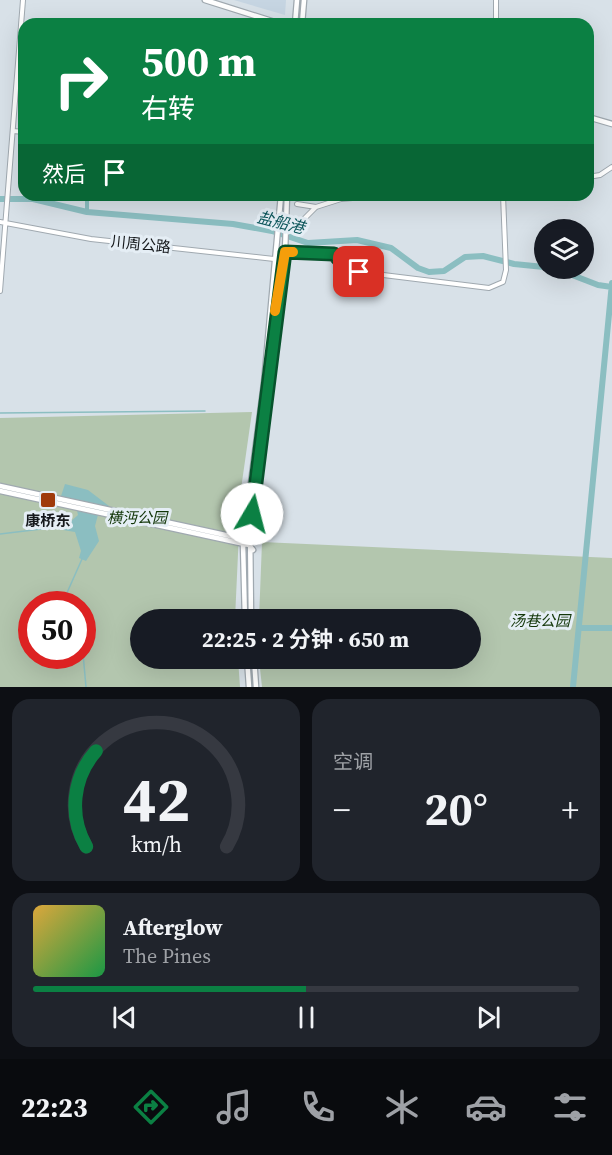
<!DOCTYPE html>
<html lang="zh">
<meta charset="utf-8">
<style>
body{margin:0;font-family:"Source Serif 4","Noto Sans SC",serif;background:#20242c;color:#f1f3f6;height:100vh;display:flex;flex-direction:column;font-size:22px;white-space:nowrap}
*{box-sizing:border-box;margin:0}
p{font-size:20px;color:#9ea1a6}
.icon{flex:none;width:33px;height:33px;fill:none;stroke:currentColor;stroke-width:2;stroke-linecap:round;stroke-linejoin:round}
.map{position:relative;height:687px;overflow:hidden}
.details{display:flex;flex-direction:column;gap:12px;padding:12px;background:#0d0f14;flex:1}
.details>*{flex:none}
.top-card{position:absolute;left:18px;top:18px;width:576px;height:183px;border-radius:18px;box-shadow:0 6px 24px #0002;background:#0b8043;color:#fff;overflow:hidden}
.controls{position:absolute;left:534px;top:219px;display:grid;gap:12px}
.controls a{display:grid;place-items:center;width:60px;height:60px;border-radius:50%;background:#171b24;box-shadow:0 6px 24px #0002;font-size:30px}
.speed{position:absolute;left:18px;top:591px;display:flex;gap:12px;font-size:30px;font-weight:700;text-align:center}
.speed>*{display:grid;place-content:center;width:78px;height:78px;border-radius:50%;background:#171b24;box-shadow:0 6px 24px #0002;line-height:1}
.speed .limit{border:9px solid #d22;background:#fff;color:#111}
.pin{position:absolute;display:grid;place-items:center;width:51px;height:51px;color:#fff;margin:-26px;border-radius:12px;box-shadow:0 3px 9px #0006}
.me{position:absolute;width:66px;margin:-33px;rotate:8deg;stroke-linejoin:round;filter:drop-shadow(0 0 4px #0008)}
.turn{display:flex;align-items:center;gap:21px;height:126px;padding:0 24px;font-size:27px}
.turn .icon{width:78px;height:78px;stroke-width:2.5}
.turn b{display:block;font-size:42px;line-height:51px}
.then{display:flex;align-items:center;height:57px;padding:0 24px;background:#0003;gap:12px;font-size:22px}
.big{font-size:45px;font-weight:700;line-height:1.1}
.details .tile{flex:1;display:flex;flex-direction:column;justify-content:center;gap:9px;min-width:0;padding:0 21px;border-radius:18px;background:#20242c}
.details .dial{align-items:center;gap:0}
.dial svg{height:156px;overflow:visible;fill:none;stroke:#363941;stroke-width:7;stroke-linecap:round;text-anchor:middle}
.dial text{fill:#f1f3f6;stroke:none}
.song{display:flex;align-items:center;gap:18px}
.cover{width:72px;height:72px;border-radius:9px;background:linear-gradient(135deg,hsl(40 70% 55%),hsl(140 70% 35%))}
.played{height:6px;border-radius:3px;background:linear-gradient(90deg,#0b8043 50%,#363941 50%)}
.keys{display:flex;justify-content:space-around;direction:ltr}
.heat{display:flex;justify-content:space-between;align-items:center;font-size:33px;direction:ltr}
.details .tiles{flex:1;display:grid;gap:12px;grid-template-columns:1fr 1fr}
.tile:last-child{grid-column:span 2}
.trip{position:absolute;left:130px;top:609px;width:351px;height:60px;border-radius:30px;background:#171b24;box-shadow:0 6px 24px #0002;font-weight:700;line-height:60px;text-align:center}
.menu{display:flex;height:96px;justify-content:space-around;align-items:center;background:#090b0e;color:#9ea1a6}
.menu .icon{width:42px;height:42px}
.menu .current{color:#0b8043}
.menu b{font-size:27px;color:#f1f3f6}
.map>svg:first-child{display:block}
</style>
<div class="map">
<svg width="612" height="687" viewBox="0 0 612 687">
<rect width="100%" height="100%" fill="#d8e1e8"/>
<!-- built -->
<path fill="#c6d5e2" d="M234,0H286L285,15Z"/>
<!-- green -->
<path fill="#b3c6ae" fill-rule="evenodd" d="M252,412L241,489L235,619L141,620V658L238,659L240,687H0V418ZM32,604H82V656H32Z
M262,542L612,558V687H262L259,659L471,658V620L259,619Z"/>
<!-- water -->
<path fill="#8bbec1" d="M65,484L88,490L109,506L99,511L95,526L99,541L86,561L79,558L81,551L75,532L57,529L59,523H69L78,515L76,506L66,501L58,505Z"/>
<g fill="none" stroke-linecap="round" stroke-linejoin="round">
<!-- stream -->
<path stroke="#8bbec1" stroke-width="1.5" d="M0,413L205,411
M0,534L58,527
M62,604L82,559
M82,642L86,687"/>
<!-- canal -->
<path stroke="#8bbec1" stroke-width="4" d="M87,195V212"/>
<!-- river -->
<path stroke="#8bbec1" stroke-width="6" d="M0,199H33L87,212L233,224L272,231L308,243L357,240L391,248L418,268L429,272L444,271L465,257L483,256L514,264L544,267
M554,268L598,285L612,287
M580,628H612
M573,687L612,283"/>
<defs>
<path id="minor" d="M496,0V24
M13,131L24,132
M588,177L600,175L612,167
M297,204L316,207
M0,222L91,239L283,260
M297,226L316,207L341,199L387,195
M285,252L334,254L341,262L359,272L489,288L503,282L506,270L503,195
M0,291L23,0"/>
<path id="major" d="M205,0L281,24
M295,24L297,0
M302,24L304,0
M588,117L612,124
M0,486L244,539
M0,491L249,545L253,550
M245,620L243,544L264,383L281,195
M251,620L250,527L285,252L287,195
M247,658L249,687
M254,658L256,687"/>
</defs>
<!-- minor casing -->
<use href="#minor" stroke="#a0a9b0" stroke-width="6"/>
<!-- major casing -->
<use href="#major" stroke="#a0a9b0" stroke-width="7"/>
<!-- minor -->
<use href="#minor" stroke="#fff" stroke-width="4"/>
<!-- major -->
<use href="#major" stroke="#fff" stroke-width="4.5"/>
</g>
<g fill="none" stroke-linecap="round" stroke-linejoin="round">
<defs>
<path id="route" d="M252,514L285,252L334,254L341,262L359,272"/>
</defs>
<!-- route casing -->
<use href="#route" stroke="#07532c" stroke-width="15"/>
<!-- route -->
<use href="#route" stroke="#0b8043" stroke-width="10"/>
<!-- slow -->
<path stroke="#f59e0b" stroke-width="10" d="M275,311L285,252H293"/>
</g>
<!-- markers -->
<rect fill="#9f3a0b" stroke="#e5eef5" stroke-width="2" x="40" y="492" width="16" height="16" rx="3"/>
<g text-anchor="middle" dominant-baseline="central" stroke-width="6" stroke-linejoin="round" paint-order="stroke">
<!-- street labels -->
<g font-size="15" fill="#15181b" stroke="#e5eef5">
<text transform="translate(141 244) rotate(6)">川周公路</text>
</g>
<!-- park labels -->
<g font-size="15" font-style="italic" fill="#123608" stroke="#e5eef5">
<text x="137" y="517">横沔公园</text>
<text x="540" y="620">汤巷公园</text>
</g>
<!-- poi labels -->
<g font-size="15" font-weight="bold" fill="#15181b" stroke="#e5eef5">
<text x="48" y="520">康桥东</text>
</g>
<!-- water labels -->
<g font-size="16" font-style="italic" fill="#0f585d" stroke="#e5eef5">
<text transform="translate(281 222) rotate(14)">盐船港</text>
</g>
</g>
</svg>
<div class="controls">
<a><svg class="icon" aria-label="layers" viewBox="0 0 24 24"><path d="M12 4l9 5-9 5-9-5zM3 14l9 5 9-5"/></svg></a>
</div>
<div class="speed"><div class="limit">50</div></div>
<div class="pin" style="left:359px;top:272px;background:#d93025"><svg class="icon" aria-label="arrive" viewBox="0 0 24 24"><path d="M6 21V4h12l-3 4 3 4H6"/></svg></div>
<svg class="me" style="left:252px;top:514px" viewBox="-20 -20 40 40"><circle r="19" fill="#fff"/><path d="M0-13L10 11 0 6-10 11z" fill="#0b8043"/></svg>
<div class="trip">22:25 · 2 分钟 · 650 m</div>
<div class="top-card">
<div class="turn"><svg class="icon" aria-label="right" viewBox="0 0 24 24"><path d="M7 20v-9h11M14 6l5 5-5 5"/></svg><div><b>500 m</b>右转</div></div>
<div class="then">然后<svg class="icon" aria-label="arrive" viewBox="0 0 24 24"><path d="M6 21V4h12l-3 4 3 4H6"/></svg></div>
</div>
</div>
<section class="details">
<div class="tiles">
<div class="tile dial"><svg viewBox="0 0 100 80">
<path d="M14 69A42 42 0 1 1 86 69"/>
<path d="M14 69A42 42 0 0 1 19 20" stroke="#0b8043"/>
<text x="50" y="56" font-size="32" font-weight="700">42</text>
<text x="50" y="72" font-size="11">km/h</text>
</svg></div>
<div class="tile"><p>空调</p>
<div class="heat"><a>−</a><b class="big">20°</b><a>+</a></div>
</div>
<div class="tile">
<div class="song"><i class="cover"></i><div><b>Afterglow</b><p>The Pines</p></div></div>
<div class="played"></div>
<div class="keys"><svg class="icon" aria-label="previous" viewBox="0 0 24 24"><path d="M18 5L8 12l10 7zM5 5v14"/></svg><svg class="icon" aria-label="pause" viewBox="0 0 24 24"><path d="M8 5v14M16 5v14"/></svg><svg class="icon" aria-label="next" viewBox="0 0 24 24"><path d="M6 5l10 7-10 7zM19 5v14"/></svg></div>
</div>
</div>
</section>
<nav class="menu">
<b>22:23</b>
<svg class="icon current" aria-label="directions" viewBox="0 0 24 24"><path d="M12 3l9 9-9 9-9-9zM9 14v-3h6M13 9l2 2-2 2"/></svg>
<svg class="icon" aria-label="music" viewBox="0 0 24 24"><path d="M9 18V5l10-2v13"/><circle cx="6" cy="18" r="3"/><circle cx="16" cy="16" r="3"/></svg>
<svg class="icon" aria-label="phone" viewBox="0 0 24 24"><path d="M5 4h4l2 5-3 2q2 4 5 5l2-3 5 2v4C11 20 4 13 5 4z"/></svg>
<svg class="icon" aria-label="climate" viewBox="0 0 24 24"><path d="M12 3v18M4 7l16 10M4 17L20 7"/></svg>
<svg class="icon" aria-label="car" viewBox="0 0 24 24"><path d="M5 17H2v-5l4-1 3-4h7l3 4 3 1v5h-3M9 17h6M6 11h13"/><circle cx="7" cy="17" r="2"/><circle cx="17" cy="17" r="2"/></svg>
<svg class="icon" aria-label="filters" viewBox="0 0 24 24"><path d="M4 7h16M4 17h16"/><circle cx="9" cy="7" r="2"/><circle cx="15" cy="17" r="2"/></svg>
</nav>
